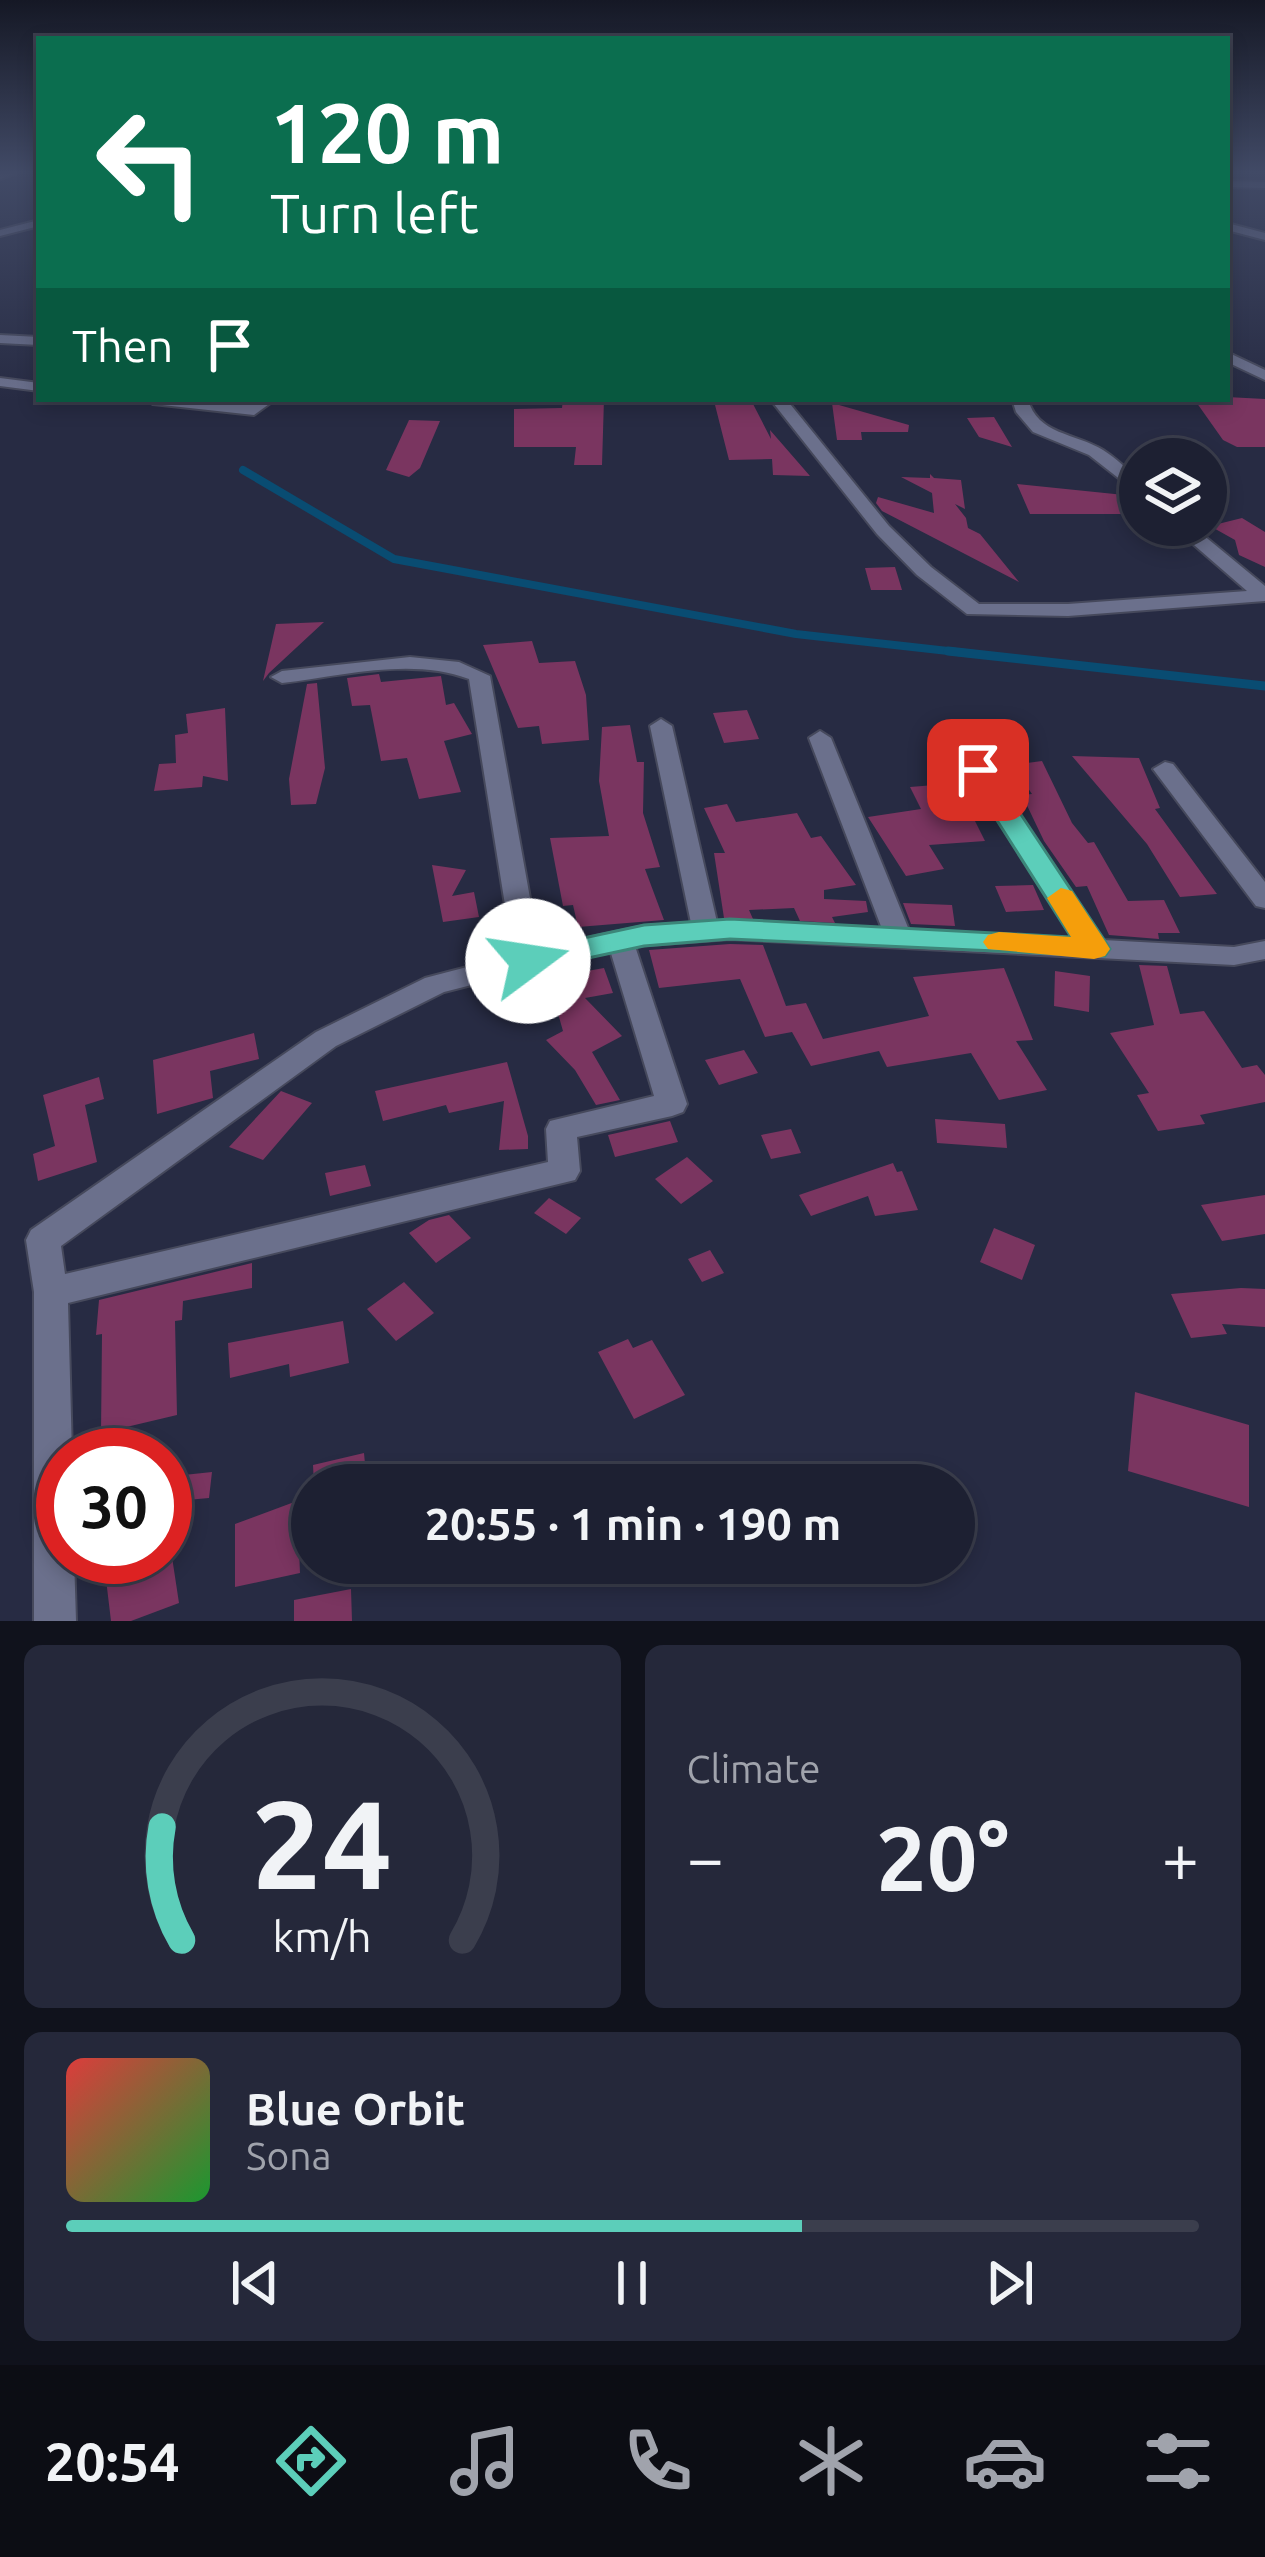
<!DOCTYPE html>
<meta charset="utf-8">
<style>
body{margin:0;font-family:Ubuntu,sans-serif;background:#25283a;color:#f1f3f6;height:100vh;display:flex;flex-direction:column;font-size:45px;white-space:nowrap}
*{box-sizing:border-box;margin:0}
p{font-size:39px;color:#a0a3ac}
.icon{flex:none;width:66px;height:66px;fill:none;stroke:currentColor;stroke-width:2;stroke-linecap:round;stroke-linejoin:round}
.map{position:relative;height:1621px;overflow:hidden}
.sheet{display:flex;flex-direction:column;gap:24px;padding:24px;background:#10121c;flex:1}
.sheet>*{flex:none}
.hud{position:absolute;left:36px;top:36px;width:1194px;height:366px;border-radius:0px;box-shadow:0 6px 18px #0003,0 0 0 3px #3b3e4d;background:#0b6e4f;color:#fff;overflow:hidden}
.controls{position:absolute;left:1119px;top:438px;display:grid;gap:24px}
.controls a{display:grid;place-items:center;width:108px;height:108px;border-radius:50%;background:#1d2032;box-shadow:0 6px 18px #0003,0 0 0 3px #3b3e4d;font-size:60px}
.speed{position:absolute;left:36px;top:1428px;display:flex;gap:24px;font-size:60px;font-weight:700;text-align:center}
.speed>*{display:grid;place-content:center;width:156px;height:156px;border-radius:50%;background:#1d2032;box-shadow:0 6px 18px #0003,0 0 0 3px #3b3e4d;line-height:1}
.speed .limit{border:18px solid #d22;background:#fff;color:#111}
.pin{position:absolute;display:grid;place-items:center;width:102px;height:102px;color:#fff;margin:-51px;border-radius:24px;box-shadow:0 6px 18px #0006}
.me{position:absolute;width:132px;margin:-66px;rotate:76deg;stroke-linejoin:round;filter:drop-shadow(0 0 9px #0008)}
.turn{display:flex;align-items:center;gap:42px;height:252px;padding:0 36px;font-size:54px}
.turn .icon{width:156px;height:156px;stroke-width:2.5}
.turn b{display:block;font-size:84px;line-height:102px}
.then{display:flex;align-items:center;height:114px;padding:0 36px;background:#0003;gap:24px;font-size:45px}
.big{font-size:90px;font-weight:700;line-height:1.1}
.sheet .widget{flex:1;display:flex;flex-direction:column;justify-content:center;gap:18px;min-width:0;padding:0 42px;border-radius:18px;background:#25283a}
.sheet .dial{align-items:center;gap:0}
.dial svg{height:312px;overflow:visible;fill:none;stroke:#3b3e4d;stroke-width:7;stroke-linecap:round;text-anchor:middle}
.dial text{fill:#f1f3f6;stroke:none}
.song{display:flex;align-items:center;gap:36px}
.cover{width:144px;height:144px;border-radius:18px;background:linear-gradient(135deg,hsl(0 70% 55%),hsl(130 70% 35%))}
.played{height:12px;border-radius:6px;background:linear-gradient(90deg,#5cceba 65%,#3b3e4d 65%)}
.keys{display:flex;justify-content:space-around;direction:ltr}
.heat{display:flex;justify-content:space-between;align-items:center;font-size:66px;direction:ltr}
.sheet .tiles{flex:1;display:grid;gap:24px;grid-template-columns:1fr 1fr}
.widget:last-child{grid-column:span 2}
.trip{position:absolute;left:291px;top:1464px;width:684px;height:120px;border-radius:60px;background:#1d2032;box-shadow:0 6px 18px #0003,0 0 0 3px #3b3e4d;font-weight:700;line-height:120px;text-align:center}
.tabs{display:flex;height:192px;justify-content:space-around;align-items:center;background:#0c0d14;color:#a0a3ac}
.tabs .icon{width:84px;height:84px}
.tabs .current{color:#5cceba}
.tabs b{font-size:54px;color:#f1f3f6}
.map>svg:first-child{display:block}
</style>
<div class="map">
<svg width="1265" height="1621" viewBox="0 0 1265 1621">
<rect width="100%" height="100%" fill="#272b43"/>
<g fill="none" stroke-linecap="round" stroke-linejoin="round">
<!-- stream-far1 -->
<path stroke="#094c72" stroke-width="8" d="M243,470L394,559L796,634L975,654"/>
<!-- stream -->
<path stroke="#094c72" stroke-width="9" d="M948,651L1265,686"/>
</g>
<!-- building -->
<path fill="#7a3560" d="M1227,397L1265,399V447H1237L1223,440L1194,399Z
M563,399H604L602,465H574L576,447H514V409L562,408Z
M743,399L752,402L771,439L770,430L810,476L773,475L772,459L729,460L714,401Z
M832,403L909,425L908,432H861L862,440H837Z
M994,417L1012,447L979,437L967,418Z
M409,420L440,421L420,468L409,477L386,470Z
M930,474L934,478L961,480L965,509L955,504L966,518L968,528L980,534L1019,582L882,511L876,503L878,497L934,513L932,493L901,477L930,478Z
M1017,484L1134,496L1140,499L1139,514H1030Z
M1242,518L1265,532V567L1239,555L1235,540L1210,526Z
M895,567L902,590H871L865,568Z
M324,622L269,673L263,681L276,624Z
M532,641L539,663L575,661L586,695L589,740L542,744L539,726L518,728L483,645Z
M379,674L381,682L441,676L446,705L454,703L472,734L444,741L461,792L419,799L407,758L381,761L370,705L352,706L347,678Z
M317,683L325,768L316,804L291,805L289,779L307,684Z
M225,708L228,781L203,776L202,787L154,791L159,764L176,763L175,735L188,733L186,714Z
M747,710L759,739L724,743L713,713Z
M630,725L637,762H644L643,813L660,867L645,869L664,920L578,927L573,905L563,906L550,838L609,836L599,781L602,727Z
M1072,756L1139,758L1160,808L1155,809L1217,894L1180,897L1147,844Z
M1042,761L1072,823L1088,843L1094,842L1128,901L1164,900L1180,933H1158L1159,939L1109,935L1087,886L1076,887L1044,841L1022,795L1032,794L1012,765Z
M947,784L966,819H974L985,841L929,845L944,869L906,876L868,817L921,809L910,787Z
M727,804L736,822L797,813L811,838L821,836L856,885L824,890V899L866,901L868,912L832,917L835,923L800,921L794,908L749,910L753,919L724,918L714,853H725L704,808Z
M432,865L466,870L452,896L474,892L479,917L443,922Z
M1033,885L1044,910L1006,912L995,886Z
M903,903L952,905L955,926L911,924Z
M730,944L763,945L786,1006L806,1003L823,1039L929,1016L913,977L1004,968L1033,1040L1016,1041L1047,1090L999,1100L971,1053L887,1067L879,1051L811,1066L792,1032L765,1037L740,979L659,988L649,950Z
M1139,965L1167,966L1180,1014L1204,1011L1242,1068L1257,1065L1265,1075V1102L1200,1115L1205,1124L1158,1131L1137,1095L1149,1093L1110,1033L1154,1025Z
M604,968L613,993L585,998L622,1036L592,1052L620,1100L596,1105L575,1070L546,1040L563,1031L551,989L562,987L559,976Z
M1055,971L1090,976L1089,1012L1054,1006Z
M254,1033L259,1059L210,1071L213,1098L157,1114L153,1060Z
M744,1050L758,1073L719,1085L705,1060Z
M507,1062L528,1136V1149L499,1150L504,1101L449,1113L446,1105L383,1121L375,1091Z
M99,1077L104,1099L85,1105L97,1162L38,1181L33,1154L55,1146L43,1095Z
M281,1091L312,1103L263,1160L229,1147Z
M935,1119L1005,1124L1007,1148L937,1143Z
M670,1121L678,1142L615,1157L608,1135Z
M791,1129L801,1153L771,1159L761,1135Z
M687,1157L713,1181L681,1204L655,1179Z
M893,1163L897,1172L902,1171L918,1210L875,1216L868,1196L811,1216L799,1195Z
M365,1165L371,1186L330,1196L325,1173Z
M1265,1195V1234L1222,1241L1201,1205Z
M549,1198L581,1218L566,1234L534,1213Z
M449,1215L471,1238L436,1263L409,1233L429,1220Z
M994,1228L1035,1245L1022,1280L980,1262Z
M710,1250L724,1273L702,1282L688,1259Z
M252,1263V1288L183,1301L182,1320L175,1321L177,1415L101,1433L102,1334L96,1335L99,1300Z
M404,1282L434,1313L396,1341L367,1309Z
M1241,1288L1265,1289V1327L1222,1324L1227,1334L1191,1338L1171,1294Z
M343,1321L349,1363L290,1377L289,1364L230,1378L228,1343Z
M628,1339L633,1348L652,1340L685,1395L634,1419L598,1352Z
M1135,1392L1249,1425V1507L1128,1471Z
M364,1453L367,1485H314L313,1465Z
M212,1472L209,1498L165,1502V1477Z
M297,1501L300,1573L235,1587V1524Z
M144,1557H172L179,1603L131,1621H111L105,1571Z
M351,1589L352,1621H294V1600Z"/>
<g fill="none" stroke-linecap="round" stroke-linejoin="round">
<defs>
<path id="minor" d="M0,173H17L0,179Z
M1227,181L1265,182V188L1227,187Z
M39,220V226L0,236V230Z
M1227,223L1265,233V240L1227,230Z
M0,335L39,337V345L0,343Z
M1227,352L1265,370V380L1227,362Z
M0,378L39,383V391L0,386Z
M145,399L251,405L259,399H276L254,415L153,404Z
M770,399H786L889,526L931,567L979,604H1068L1247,591L1171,525H1191L1265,586V601L1068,616L967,614L917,575L877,534Z
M1012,399H1028C1037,435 1076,433 1103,450C1117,459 1128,470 1140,481V495L1089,455L1033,432L1016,412Z
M410,657L459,662L490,676L539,948L644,926L691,923L650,726L661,719L672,726L717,922L882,929L809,738L820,731L831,738L909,930L1074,939L966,770L978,763L986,765L1103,940L1234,947L1265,941V959L1234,965L730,939L635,946L687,1104L683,1112L672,1116L577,1137L580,1171L575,1180L68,1303L72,1455H63V1557H74L76,1621H34V1292L26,1240L31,1230L316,1032L425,978L513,955L469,679C412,657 341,676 282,683L271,677L282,671ZM610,950L654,1096L550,1121L546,1129L548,1162L65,1274L61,1246L336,1046L444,992Z
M1165,762L1173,764L1265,882V908L1256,906L1153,769Z"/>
</defs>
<!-- minor casing -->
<use href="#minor" stroke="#46495c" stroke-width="4"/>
<!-- minor -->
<use href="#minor" fill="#6b708c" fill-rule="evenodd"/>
</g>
<!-- sky -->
<linearGradient id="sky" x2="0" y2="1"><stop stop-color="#151825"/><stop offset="0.43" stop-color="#414a66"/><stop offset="1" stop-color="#414a66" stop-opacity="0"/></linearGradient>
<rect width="1265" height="400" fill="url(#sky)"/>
<!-- route -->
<path fill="#5cceba" stroke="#3c8679" stroke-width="3" d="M978,762L988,765L1105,941L1110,949L1105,956L730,939L644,946L528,971L517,968L512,961L517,953L528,950L644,925L730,919L1071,937L965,770Z"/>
<!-- slow -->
<path fill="#f59e0b" d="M1061,888L1072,891L1105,941L1110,949L1105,956L1094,959L988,949L983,942L988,935L999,932L1071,937L1047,898Z"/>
</svg>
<div class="controls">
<a><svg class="icon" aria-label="layers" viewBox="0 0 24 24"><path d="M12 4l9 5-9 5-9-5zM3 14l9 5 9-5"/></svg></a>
</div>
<div class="speed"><div class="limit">30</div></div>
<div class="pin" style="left:978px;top:770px;background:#d93025"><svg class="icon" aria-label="arrive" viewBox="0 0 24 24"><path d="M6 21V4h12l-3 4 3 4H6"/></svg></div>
<svg class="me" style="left:528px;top:961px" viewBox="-20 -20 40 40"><circle r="19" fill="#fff"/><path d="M0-13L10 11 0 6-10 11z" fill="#5cceba"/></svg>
<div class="trip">20:55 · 1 min · 190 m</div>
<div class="hud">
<div class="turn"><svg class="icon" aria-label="left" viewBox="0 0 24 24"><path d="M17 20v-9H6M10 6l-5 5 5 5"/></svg><div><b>120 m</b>Turn left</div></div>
<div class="then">Then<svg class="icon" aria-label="arrive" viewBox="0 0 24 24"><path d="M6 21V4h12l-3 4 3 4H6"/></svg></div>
</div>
</div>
<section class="sheet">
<div class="tiles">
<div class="widget dial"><svg viewBox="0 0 100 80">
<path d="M14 69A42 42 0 1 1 86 69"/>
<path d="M14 69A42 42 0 0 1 9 40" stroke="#5cceba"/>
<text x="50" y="56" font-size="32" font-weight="700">24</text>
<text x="50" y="72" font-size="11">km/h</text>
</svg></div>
<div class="widget"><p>Climate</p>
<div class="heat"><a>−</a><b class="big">20°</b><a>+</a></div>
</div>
<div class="widget">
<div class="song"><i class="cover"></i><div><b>Blue Orbit</b><p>Sona</p></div></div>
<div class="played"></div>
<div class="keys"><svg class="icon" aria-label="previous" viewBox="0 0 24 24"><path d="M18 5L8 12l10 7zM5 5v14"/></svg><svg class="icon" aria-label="pause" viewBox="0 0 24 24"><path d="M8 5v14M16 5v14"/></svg><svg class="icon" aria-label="next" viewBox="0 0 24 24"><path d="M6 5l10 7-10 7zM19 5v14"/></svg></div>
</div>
</div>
</section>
<nav class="tabs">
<b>20:54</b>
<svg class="icon current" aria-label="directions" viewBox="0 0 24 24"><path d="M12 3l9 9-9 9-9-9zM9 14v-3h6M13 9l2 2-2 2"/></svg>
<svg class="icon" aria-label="music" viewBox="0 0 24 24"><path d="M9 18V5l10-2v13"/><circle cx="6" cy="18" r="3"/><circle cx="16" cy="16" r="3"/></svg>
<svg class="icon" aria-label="phone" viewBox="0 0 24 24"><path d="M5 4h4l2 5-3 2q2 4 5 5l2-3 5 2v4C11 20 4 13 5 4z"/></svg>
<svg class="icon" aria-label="climate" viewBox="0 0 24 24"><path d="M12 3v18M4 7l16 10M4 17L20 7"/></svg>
<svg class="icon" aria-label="car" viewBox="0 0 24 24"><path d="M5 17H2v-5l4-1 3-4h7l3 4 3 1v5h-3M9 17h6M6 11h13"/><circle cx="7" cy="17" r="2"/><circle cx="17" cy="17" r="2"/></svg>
<svg class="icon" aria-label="filters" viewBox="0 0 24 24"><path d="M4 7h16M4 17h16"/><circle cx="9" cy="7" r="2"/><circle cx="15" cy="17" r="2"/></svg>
</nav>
